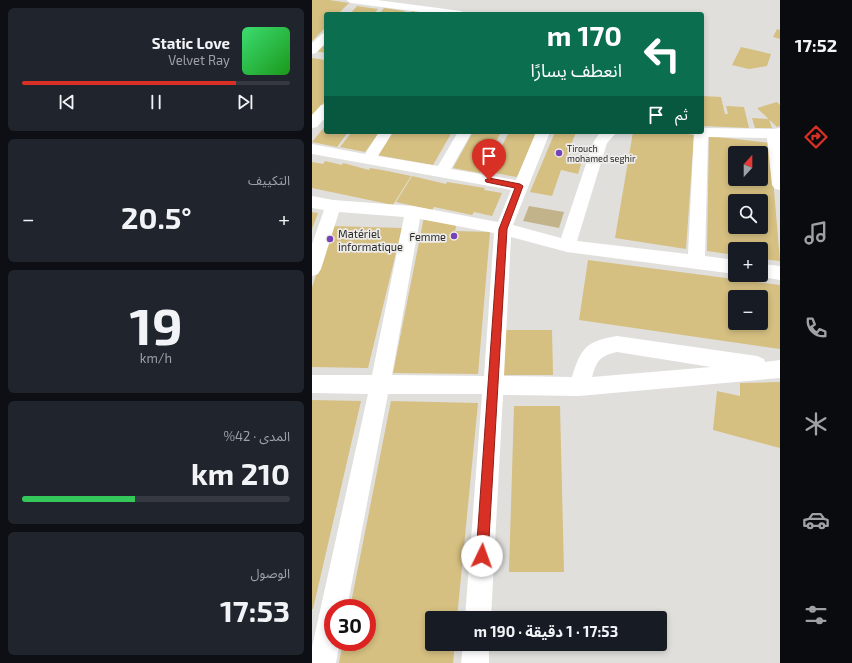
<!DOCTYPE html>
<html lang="ar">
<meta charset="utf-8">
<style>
body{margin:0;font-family:"Exo 2","Noto Sans Arabic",sans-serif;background:#20242c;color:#f1f3f6;direction:rtl;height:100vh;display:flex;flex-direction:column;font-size:15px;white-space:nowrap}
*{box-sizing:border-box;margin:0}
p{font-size:13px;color:#9ea1a6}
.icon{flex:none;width:22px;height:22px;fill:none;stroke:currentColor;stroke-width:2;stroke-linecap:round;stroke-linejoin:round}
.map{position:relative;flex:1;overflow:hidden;direction:ltr}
.side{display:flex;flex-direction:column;gap:8px;padding:8px;background:#0d0f14;width:312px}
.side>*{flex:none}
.hud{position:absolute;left:12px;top:12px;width:380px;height:122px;border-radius:4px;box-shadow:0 2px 6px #0003;direction:rtl;background:#0b6e4f;color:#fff;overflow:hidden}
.needle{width:26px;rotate:21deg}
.tools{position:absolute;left:416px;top:146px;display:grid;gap:8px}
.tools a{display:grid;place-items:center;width:40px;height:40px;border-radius:4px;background:#171b24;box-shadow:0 2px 6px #0003;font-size:20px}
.speed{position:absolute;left:12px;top:599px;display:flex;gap:8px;font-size:20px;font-weight:700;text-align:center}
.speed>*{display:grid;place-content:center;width:52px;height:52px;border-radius:50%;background:#171b24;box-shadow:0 2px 6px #0003;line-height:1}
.speed .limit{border:6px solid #d22;background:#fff;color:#111}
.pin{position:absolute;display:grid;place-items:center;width:34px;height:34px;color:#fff;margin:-41px -17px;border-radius:50% 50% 50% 0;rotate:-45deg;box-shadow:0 0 4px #0007}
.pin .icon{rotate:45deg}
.me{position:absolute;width:44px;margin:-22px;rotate:3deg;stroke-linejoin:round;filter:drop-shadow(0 0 3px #0008)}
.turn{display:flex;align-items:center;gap:14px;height:84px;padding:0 16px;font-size:18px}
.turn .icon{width:52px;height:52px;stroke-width:2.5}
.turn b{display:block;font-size:28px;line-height:34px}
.then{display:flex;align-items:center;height:38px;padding:0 16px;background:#0003;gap:8px;font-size:15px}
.big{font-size:30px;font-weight:700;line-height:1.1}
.side .tile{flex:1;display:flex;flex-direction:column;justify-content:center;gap:6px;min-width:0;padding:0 14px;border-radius:6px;background:#20242c}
.side .dial{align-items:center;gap:0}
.dial b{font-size:52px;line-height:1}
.song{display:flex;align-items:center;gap:12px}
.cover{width:48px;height:48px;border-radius:6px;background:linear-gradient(135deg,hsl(140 70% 55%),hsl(120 70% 35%))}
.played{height:4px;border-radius:2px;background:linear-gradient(90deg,#d93025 80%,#363941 80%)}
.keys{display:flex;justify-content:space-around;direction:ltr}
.heat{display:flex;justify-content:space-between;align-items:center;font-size:22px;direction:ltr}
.charge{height:6px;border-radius:3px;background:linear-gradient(90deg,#34c759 42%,#363941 0)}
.trip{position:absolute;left:113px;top:611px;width:242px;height:40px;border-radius:4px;background:#171b24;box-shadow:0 2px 6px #0003;font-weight:700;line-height:40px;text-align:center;direction:rtl}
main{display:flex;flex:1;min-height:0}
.menu{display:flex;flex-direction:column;width:72px;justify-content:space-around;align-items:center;background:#090b0e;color:#9ea1a6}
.menu .icon{width:28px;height:28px}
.menu .active{color:#d93025}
.menu b{font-size:18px;color:#f1f3f6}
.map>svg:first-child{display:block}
</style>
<main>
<nav class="menu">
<b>17:52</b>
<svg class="icon active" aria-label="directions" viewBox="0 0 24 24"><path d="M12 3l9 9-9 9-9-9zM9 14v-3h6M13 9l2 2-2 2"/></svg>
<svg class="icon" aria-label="music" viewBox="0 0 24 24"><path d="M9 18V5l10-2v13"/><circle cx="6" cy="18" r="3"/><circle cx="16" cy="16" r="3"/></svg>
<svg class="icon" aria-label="phone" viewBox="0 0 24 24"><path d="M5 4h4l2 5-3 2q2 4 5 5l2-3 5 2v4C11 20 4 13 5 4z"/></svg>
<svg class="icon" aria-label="climate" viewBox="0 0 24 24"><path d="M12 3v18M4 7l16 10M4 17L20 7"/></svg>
<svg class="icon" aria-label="car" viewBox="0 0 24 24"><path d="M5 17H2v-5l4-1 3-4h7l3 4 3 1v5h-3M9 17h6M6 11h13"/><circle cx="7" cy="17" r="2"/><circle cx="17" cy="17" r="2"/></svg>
<svg class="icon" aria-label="filters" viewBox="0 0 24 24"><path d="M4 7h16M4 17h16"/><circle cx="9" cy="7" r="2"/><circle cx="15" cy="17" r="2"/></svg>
</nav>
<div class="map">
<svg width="468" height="663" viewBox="0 0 468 663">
<rect width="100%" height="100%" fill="#e0dfdc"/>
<!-- green -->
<path fill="#c2b38b" d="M217,206L252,212L247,228L211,221Z"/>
<!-- building -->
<path fill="#d5bf81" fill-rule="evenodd" d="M0,0H17L37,3L26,14H14V27L0,41Z
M45,6L66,9L62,14H38Z
M72,8L93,11L90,14H67Z
M100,11L116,13V14H97Z
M465,29L468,30V39L461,37Z
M14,40V53L3,51Z
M429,47L459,54L455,66L437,69L420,65Z
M0,58L14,60V100L0,117Z
M390,96L409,97L413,114H416L414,106L432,107L437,128L391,126Z
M465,102L468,105V126L465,127L445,108Z
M440,118L457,119L460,128H443Z
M14,125V132H36L25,147L0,142Z
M40,132H68L53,152L28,147Z
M80,132H140L121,165L65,155Z
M161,132H189L168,173L141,168Z
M197,132H225L205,177L177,172Z
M243,132H264L254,158L270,161L266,174L249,170L240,196L218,192Z
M321,132H361L382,135L374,249L303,238Z
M397,136L458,143L468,261L449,259V249H423V255L395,251ZM423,153H449V179H423ZM423,201H449V227H423Z
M13,161L30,165L31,163L57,170L58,168L75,171L99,176L81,205L0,188V162L11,164Z
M100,176L134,184L135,182L173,188L172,190L190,193L180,216L162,212L160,215L122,207L120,210L84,202Z
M0,212L6,213L0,229Z
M112,217L145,223L143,231L178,232L166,374L81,373Z
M21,226L90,228L56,368L0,367V287Z
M276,260L468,285V349L267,320ZM423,297H449V323H423Z
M193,330H240L241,375H191Z
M468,382V448L401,430L405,391L428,396V383Z
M0,400L49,401L1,609H0Z
M79,401L166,403L145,618H120V644H143L141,663H27L31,642H55V608H38Z
M202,406H248L252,572H197Z"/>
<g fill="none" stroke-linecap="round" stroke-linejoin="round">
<!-- minor -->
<path fill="#fff" fill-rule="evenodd" d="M34,0H65L149,11L155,14H123L39,3Z
M14,32V43L4,53L0,54V43L10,34Z
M14,104V117L5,127L0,128V115L9,105Z
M390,128L461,129L468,128V190L463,189L460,185L455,138L396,137L393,256L423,260V274L255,252L199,237L192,376L260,377C269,348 274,341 305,336L445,356L452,359L453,362L468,360V378L267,396L191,395L179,618H153L170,394H76L35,608H21V642H28L24,663H0V647L56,394L0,393V375H60L92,217L27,212L9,269L6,274L0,276V244L12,210L0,208V196L21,200L101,206L186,222L199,190L0,154V144L53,154L67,132H81L66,156L126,166L146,132H160L139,169L204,180L224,132H238L201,225L249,238L281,143L288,132H305L295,143L265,241L376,254L382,132H390ZM108,219L182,233L172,376L80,375ZM305,352L399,367L280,377C285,360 288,356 305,352Z
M449,264L468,266V280L443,276L449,275Z
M151,644H177V663H149Z"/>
</g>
<!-- route -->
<path fill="#d93025" stroke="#8d1f18" d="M177,178L208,184L211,186L195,229L176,556L174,560L170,562L166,560L164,556L187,229L203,188L174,182L173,180Z"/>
<!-- markers -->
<g fill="#7741b7" stroke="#eeece9" stroke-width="1.5">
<circle cx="247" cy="153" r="4"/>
<circle cx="142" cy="236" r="4"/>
<circle cx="18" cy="239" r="4"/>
</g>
<g text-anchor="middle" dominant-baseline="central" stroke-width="3.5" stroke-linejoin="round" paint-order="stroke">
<!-- far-poi labels -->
<g font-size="9" fill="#292928" stroke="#eeece9" text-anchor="start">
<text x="255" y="148">Tirouch<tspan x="255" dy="10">mohamed seghir</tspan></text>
</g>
<!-- poi labels -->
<g font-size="11" fill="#292928" stroke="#eeece9" text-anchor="start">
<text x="26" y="233">Matériel<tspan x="26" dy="13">informatique</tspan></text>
<text x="134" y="236" text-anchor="end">Femme</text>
</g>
</g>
</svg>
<div class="tools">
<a><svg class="needle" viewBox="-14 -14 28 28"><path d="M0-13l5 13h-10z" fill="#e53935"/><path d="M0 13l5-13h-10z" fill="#9ea1a6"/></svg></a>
<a><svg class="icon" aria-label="search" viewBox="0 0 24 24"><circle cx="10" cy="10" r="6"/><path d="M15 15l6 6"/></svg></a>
<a>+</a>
<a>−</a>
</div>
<div class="speed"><div class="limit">30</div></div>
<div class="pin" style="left:177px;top:180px;background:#d93025"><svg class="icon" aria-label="arrive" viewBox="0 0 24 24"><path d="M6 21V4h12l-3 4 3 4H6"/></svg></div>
<svg class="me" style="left:170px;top:556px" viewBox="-20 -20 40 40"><circle r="19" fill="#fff"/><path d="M0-13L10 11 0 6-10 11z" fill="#d93025"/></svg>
<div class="trip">17:53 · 1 دقيقة · 190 m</div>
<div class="hud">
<div class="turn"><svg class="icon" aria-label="left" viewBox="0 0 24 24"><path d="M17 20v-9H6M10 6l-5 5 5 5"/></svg><div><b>170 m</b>انعطف يسارًا</div></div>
<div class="then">ثم<svg class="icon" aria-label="arrive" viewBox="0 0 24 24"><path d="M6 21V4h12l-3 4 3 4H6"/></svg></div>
</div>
</div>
<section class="side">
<div class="tile">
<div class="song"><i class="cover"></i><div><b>Static Love</b><p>Velvet Ray</p></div></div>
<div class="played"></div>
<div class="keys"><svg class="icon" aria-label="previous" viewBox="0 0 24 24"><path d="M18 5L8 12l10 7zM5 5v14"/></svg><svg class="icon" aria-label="pause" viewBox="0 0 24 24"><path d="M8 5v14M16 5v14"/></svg><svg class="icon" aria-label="next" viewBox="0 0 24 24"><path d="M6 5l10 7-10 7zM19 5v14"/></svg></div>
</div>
<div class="tile"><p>التكييف</p>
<div class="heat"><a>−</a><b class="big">20.5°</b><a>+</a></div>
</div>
<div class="tile dial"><b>19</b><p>km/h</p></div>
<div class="tile"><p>المدى · 42%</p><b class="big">210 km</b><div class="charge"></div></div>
<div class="tile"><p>الوصول</p><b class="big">17:53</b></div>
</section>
</main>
